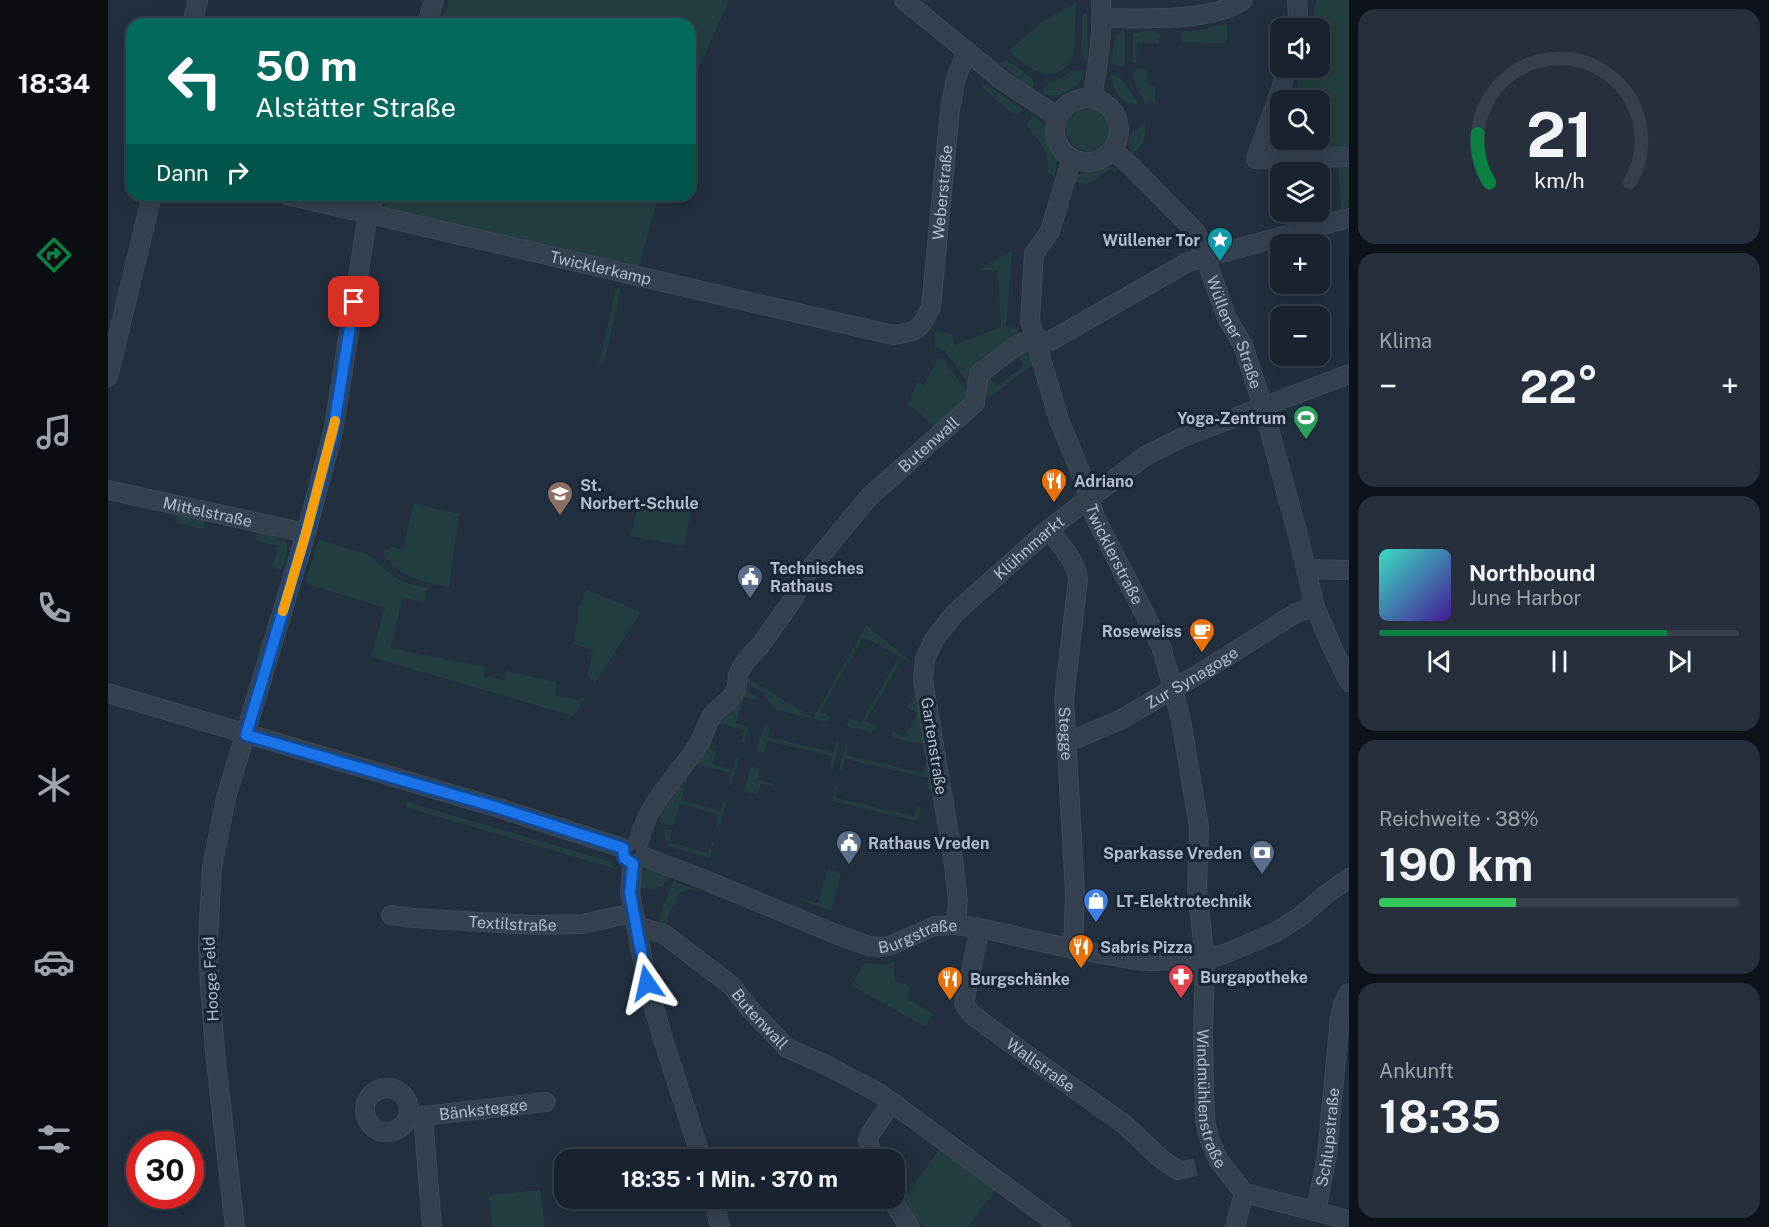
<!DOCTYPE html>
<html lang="de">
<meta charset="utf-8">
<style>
body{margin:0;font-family:"Public Sans",sans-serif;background:#262f3b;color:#f1f3f6;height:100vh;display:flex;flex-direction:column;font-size:22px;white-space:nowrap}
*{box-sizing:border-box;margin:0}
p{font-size:20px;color:#9fa4aa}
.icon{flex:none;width:33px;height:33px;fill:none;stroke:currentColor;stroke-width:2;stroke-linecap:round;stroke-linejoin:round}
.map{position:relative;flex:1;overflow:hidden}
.side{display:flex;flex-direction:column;gap:9px;padding:9px;background:#0e131a;width:420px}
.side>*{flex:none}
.banner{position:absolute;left:18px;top:18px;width:570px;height:183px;border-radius:18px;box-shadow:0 3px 15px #0003,0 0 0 2px #37404b;background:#00695c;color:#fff;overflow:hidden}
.controls{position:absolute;left:1162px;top:18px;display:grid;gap:12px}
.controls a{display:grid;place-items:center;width:60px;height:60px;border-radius:12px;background:#19232f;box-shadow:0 3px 15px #0003,0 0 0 2px #37404b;font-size:30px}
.speed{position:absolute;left:18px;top:1131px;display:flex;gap:12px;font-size:30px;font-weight:700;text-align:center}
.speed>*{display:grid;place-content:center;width:78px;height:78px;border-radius:50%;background:#19232f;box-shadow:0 3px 15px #0003,0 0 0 2px #37404b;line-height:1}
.speed .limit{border:9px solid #d22;background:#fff;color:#111}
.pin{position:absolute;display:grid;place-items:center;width:51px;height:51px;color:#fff;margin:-26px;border-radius:12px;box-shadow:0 3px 9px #0006}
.me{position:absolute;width:66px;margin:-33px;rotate:349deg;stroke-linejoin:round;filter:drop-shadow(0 0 4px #0008)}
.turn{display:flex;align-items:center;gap:21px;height:126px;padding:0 30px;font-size:27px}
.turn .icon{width:78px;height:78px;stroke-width:2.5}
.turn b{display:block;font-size:42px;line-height:51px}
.then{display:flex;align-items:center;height:57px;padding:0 30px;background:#0003;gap:12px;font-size:22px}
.big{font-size:45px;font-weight:700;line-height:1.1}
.side .widget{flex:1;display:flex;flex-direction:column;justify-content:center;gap:9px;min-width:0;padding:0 21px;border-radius:18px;background:#262f3b}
.side .dial{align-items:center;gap:0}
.dial svg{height:156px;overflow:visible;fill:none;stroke:#37404b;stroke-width:7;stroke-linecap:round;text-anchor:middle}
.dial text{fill:#f1f3f6;stroke:none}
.song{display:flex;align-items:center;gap:18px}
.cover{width:72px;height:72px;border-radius:9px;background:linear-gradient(135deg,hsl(170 70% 55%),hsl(260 70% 35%))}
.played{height:6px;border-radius:3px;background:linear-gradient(90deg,#0b8043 80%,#37404b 80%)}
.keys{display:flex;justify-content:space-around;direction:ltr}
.heat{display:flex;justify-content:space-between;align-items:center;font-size:33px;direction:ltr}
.charge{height:9px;border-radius:4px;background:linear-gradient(90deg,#34c759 38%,#37404b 0)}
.trip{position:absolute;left:446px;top:1149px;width:351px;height:60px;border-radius:18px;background:#19232f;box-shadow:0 3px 15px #0003,0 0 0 2px #37404b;font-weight:700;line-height:60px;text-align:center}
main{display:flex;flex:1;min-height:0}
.dock{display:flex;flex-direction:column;width:108px;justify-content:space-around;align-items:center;background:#0a0e13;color:#9fa4aa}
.dock .icon{width:42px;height:42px}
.dock .current{color:#0b8043}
.dock b{font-size:27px;color:#f1f3f6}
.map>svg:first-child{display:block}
</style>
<main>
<nav class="dock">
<b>18:34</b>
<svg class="icon current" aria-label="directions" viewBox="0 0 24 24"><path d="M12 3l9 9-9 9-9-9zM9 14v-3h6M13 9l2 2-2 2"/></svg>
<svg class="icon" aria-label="music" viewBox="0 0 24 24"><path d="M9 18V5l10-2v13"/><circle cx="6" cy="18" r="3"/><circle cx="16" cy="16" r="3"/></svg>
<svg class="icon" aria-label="phone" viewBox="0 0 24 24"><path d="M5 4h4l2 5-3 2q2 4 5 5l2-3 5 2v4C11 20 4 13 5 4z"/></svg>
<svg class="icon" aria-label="climate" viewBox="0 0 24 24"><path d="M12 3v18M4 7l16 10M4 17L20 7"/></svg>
<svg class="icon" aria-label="car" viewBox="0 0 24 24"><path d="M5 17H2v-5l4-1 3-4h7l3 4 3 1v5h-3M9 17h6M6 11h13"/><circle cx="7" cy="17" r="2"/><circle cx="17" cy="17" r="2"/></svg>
<svg class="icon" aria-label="filters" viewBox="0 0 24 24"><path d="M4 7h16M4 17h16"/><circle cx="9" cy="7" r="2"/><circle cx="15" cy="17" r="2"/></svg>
</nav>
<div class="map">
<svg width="1241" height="1227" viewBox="0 0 1241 1227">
<rect width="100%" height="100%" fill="#212f3f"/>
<!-- green -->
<path fill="#233e40" d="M341,0H621L582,88V24H332Z
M1208,0H1241V150L1177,149L1179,140H1212V100H1186L1194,68H1212V28H1202Z
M968,2L966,51C964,59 960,67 952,71C933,82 914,61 900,51L930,25Z
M975,13H979L980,60L975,58L973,52Z
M1117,24L1119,25V43L1073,42L1074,32L1092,30Z
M1015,30L1017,33V64L1014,68L1003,63L1007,36Z
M1036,31H1049L1052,36L1051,43H1029L1028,63H1025V34Z
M897,59L925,79L926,85L924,89L893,64Z
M1026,69H1038L1039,85H1047V101L1037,103L1027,85Z
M965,70L977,71C973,90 952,99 934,94L940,83L953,78Z
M1003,74L1015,80L1030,104C1013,106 1005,90 1003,74Z
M877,84L914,109L909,114L902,112L873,86Z
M958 129a22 22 0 1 1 44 0a22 22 0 1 1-44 0Z
M924,114L936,125L941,146L949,159L947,177L940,172C940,159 938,148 929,138C926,134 922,131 918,126Z
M1034,125H1037C1039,140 1034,145 1024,155L1020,141L1024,133Z
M1230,162H1241V207L1233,209Z
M1002,167L1012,169L1006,171L1000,170L979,184L971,183L964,180C973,169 989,170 1002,167Z
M279,195H551L530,269L276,208Z
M904,250L898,326L910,327L909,334L864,369L860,383L836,350L826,348L828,332L844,334L847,345L893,327L890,270H871Z
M513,286L497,361L491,364L507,293Z
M917,351L927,363L882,397L876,396L877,380L882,376L890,386L916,365L910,357Z
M829,359L836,360L862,396L828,429L800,403L809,382L816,385Z
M531,498L583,509L576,546L523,536Z
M305,504L351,514L341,587C313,581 290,578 274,552L285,547L295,550Z
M69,515L97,521L96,529L67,523Z
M150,533C181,540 185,538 174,570L164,567L170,546L147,540L148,535Z
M211,540L259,554L288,578L295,582L320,588L316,602L294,598L283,648L377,667L375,676L396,680L398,671L449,682L447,695L468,700L477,698L465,716L263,657L277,608L197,583Z
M477,589L533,612L486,684L480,674L485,650L465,644L470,617L469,614L471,606L474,604Z
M758,625L808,666L756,637L712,712L723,717L719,722L668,710L655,693L635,681L638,677L705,718Z
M788,661L792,663L758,721L769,727L766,731L762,732L741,727L739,724L741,718L753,723Z
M636,689L649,697L648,700L636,697L628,723L641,727L636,743L633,742L636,730L610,723L606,734L602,733L613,716L619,715Z
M809,691L817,741L814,744L787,738L783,734L785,731L796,737L809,713L799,707Z
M657,725H662L660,737L725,752L728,741L732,742L725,769L722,768L724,756L659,741L656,753L650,751L649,748Z
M600,737L605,739L602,749L608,751L604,764L625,770L628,758H631L623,785H621L623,773L584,763L578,784L570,782Z
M737,743L740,744L738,755L815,773L819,762L820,763L825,791L820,790V778L737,759L734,771L731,770Z
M646,767L652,768L649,780L667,784L666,787L653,784L650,795L636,791L643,768Z
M567,785L577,788L573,800L612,811L616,800L619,801L611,828L608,827L611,815L572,804L565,826L554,823L551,810Z
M727,786H730L728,798L806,816L809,805L813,806L809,821L724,801Z
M299,802L504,862L508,869L297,807Z
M555,828L564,830L561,842L600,853L603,843H606L602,858L560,846Z
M540,867L564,873C555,890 550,889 533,888V875Z
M720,869L733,873L723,911L696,901V899L710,903Z
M566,881L588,890H580L572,893L561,915L558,928L553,925L551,918L554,908Z
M786,961V980L803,987L799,999L825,1014L817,1027L743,985L757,963L779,965Z
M833,1147L890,1187L860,1227H815L792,1204Z
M432,1190L437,1227H384L381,1195Z"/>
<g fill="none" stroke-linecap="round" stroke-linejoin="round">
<!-- minor-tunnel -->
<path stroke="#374454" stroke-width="18" stroke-dasharray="18 9" stroke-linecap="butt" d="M1070,1170H1075L1096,1165"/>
<defs>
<g id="minor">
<path d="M796,0L895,81L950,117"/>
<path d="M994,18C1033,18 1102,23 1135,0"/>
<path d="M84,24L90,0"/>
<path d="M319,24L326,0"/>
<path d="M1187,28L1190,15L1189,0"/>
<path d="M1178,68L1173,89L1148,159L1241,157"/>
<path d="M984,98C990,65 995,33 993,0"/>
<circle cx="979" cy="130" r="32"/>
<path id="s1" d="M1004,150L1023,166L1088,232L1119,318L1135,345L1155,407L1189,531L1207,607L1224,647L1241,682"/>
<path id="s2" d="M964,158L942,231L926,254L922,321L951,420L974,476L987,517L1053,646L1065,689L1073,720L1091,827L1089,890L1097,960L1095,1037L1097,1121L1102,1141L1111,1161L1136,1193"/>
<path id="s3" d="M179,195L785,335C811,331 811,331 823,307L842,110L848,78L859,52"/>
<path d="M0,377L44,195"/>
<path id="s4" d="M0,490L198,533"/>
<path id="s5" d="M941,529C951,544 969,561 970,580L956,699L967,892L965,949"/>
<path d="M1198,569L1241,570"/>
<path d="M0,693L391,808L515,848"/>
<path id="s6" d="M958,743L1014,719L1089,675L1188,613L1207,607"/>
<path id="s7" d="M531,841C540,801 569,778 590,745C597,735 598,722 607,712C615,704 624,700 628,689C630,684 629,679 630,675C634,665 644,652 652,646L686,598L694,580L704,566L761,497L867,403L871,374L912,343L942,341L1080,262L1241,218"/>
<path id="s8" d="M537,857L602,882L730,935L761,946L773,947L784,945L826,926L848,925L872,928L965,949L1027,960L1043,961L1097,960L1119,953L1166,933L1193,916L1216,896L1241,878"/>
<path d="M525,864L522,893L539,983L555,1039L594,1160"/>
<path id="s9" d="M283,915L305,918L424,925L474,924L525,913"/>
<path id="s10" d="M848,925L850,901L845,858L815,680L817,659L826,640L847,613L941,529L1037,456L1073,438L1241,374"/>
<path id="s11" d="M528,926L556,934L624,986L640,1007L679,1048L718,1065L771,1093L953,1227"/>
<path id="s12" d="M872,928L856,1003L862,1013C912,1051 963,1086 1013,1122C1033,1137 1048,1159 1070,1170"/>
<circle cx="279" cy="1110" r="22"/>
<path d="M766,1160L760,1141L762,1134L784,1102"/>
<path d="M1136,1193L1241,1220"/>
<path d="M605,1198L612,1227"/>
<path d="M782,1198L802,1227"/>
<path id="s13" d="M1208,1211L1219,1155L1232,1017L1235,1004L1241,993"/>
<path d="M127,1227L108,1062L102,988L100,941L104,867L118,798L198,533L225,432L260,214L266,195"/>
<path id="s14" d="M324,1227L315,1116L438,1102"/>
<path d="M1127,1227L1136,1193"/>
</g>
</defs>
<!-- minor casing -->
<use href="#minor" stroke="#3e4a58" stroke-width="20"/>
<!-- minor -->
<use href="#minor" stroke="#35414f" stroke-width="18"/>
</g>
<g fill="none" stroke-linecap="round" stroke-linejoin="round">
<defs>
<path id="route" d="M246,302L225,432L198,533L138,735L391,808L515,848L516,858L525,864L522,893L539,983"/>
</defs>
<!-- route casing -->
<use href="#route" stroke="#114b97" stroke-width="15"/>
<!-- route -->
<use href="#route" stroke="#1a73e8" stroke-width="10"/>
<!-- slow -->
<path stroke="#f59e0b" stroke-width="10" d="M175,611L198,533L227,421"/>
</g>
<!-- icons -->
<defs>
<symbol id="sight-pin" viewBox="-11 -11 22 30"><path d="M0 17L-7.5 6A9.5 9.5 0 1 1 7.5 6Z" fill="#0f9aa8" stroke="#1a2634"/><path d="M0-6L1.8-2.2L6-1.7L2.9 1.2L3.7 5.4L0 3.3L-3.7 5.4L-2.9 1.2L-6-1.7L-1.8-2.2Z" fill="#fff"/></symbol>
<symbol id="stadium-pin" viewBox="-11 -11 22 30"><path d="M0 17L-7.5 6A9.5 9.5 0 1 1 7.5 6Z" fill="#2e9e5b" stroke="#1a2634"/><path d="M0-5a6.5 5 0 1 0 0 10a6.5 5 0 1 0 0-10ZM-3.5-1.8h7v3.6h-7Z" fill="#fff"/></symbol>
<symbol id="restaurant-pin" viewBox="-11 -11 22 30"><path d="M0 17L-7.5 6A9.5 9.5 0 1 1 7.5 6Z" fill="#e8710a" stroke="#1a2634"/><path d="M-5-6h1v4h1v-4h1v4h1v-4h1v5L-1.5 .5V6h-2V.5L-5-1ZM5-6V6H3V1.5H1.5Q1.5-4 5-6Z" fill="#fff"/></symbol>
<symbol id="school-pin" viewBox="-11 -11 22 30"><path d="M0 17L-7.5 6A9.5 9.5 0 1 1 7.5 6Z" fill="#8d6e63" stroke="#1a2634"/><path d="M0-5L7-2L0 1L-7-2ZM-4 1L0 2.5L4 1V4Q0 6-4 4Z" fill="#fff"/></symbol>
<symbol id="civic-pin" viewBox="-11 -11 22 30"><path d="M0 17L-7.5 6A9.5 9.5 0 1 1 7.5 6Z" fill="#5c6f8a" stroke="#1a2634"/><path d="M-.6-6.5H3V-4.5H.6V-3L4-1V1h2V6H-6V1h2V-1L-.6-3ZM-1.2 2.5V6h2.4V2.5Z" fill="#fff"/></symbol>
<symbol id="cafe-pin" viewBox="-11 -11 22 30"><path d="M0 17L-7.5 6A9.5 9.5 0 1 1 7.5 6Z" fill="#e8710a" stroke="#1a2634"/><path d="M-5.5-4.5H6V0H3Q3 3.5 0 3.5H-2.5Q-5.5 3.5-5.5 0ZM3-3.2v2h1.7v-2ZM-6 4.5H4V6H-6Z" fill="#fff"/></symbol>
<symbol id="bank-pin" viewBox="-11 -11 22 30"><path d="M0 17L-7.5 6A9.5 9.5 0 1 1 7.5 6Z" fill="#5c6f8a" stroke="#1a2634"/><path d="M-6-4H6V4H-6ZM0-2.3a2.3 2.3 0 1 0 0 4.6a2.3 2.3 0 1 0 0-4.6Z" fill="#fff"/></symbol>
<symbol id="shop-pin" viewBox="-11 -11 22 30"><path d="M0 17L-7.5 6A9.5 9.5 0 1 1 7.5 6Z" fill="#3f7fe0" stroke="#1a2634"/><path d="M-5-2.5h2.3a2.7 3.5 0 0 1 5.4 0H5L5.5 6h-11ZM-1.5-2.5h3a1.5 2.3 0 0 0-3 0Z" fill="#fff"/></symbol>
<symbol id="pharmacy-pin" viewBox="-11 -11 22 30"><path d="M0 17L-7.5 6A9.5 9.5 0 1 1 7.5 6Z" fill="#e0444e" stroke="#1a2634"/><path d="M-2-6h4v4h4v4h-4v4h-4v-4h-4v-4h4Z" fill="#fff"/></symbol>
</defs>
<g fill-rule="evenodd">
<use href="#sight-pin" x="1097" y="225" width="30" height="40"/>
<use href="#stadium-pin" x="1183" y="403" width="30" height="40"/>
<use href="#restaurant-pin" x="931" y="466" width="30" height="40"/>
<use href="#school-pin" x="437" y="479" width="30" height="40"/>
<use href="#civic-pin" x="627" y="562" width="30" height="40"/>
<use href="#cafe-pin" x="1079" y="616" width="30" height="40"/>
<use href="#civic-pin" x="726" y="828" width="30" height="40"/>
<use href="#bank-pin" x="1139" y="838" width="30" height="40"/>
<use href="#shop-pin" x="973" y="886" width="30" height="40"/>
<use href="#restaurant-pin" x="958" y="932" width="30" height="40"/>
<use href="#pharmacy-pin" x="1058" y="962" width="30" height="40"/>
<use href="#restaurant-pin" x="827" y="964" width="30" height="40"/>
</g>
<g text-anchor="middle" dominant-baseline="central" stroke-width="6" stroke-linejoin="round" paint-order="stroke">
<!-- street labels -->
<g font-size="16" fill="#b1bbca" stroke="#1a2634">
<text stroke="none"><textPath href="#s3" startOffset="788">Weberstraße</textPath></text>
<text stroke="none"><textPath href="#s3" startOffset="322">Twicklerkamp</textPath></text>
<text stroke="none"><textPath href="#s1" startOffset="225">Wüllener Straße</textPath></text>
<text stroke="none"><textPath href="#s7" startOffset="498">Butenwall</textPath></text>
<text stroke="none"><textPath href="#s4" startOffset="102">Mittelstraße</textPath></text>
<text stroke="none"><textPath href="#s10" startOffset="423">Klühnmarkt</textPath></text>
<text stroke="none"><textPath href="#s2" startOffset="420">Twicklerstraße</textPath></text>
<text stroke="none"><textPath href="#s6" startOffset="142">Zur Synagoge</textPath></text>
<text stroke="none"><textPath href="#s5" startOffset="214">Stegge</textPath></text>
<text transform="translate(826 746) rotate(81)">Gartenstraße</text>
<text stroke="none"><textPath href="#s9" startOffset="122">Textilstraße</textPath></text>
<text stroke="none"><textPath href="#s8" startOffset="292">Burgstraße</textPath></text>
<text transform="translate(103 979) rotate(-93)">Hooge Feld</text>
<text stroke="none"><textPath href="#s11" startOffset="158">Butenwall</textPath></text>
<text stroke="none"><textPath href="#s12" startOffset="176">Wallstraße</textPath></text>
<text stroke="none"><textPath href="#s2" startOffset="981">Windmühlenstraße</textPath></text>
<text stroke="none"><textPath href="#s14" startOffset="172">Bänkstegge</textPath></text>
<text stroke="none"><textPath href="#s13" startOffset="75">Schlupstraße</textPath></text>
</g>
<!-- poi labels -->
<g font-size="16" font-weight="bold" fill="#b1bbca" stroke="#1a2634" text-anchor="start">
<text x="1092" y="240" text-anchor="end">Wüllener Tor</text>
<text x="1178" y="418" text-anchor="end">Yoga-Zentrum</text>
<text x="966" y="481">Adriano</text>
<text x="472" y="485">St.<tspan x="472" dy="18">Norbert-Schule</tspan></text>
<text x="662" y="568">Technisches<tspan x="662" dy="18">Rathaus</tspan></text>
<text x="1074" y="631" text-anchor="end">Roseweiss</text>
<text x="760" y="843">Rathaus Vreden</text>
<text x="1134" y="853" text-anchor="end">Sparkasse Vreden</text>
<text x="1008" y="901">LT-Elektrotechnik</text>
<text x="992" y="947">Sabris Pizza</text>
<text x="1092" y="977">Burgapotheke</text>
<text x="862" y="979">Burgschänke</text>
</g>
</g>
</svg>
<div class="controls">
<a><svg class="icon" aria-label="sound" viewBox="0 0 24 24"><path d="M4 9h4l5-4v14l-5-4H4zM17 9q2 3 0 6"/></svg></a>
<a><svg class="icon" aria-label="search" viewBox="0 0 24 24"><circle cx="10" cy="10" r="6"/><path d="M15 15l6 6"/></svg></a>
<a><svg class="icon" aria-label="layers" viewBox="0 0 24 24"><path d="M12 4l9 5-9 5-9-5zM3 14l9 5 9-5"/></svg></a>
<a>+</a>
<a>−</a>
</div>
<div class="speed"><div class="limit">30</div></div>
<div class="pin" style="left:246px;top:302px;background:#d93025"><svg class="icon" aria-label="arrive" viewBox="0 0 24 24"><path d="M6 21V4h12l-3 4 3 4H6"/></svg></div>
<svg class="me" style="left:539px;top:983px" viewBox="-20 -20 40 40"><path d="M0-17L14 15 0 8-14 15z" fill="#1a73e8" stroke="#fff" stroke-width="4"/></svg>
<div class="trip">18:35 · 1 Min. · 370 m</div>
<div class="banner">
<div class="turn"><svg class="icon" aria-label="left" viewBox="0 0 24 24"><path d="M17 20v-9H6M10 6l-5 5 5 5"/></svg><div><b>50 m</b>Alstätter Straße</div></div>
<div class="then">Dann<svg class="icon" aria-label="right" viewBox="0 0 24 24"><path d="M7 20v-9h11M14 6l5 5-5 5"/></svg></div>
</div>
</div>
<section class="side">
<div class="widget dial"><svg viewBox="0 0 100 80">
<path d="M14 69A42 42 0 1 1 86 69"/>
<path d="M14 69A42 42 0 0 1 8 44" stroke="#0b8043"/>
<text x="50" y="56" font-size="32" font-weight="700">21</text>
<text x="50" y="72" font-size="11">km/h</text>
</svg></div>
<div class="widget"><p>Klima</p>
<div class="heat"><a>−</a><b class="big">22°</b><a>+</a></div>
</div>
<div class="widget">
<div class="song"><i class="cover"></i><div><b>Northbound</b><p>June Harbor</p></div></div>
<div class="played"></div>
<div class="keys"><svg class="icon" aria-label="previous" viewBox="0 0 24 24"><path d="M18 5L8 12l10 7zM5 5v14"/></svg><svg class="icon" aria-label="pause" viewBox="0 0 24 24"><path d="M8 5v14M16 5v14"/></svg><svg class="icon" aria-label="next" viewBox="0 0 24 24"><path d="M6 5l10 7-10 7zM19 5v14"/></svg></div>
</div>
<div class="widget"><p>Reichweite · 38%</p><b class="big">190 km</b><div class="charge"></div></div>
<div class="widget"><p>Ankunft</p><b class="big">18:35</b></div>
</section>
</main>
